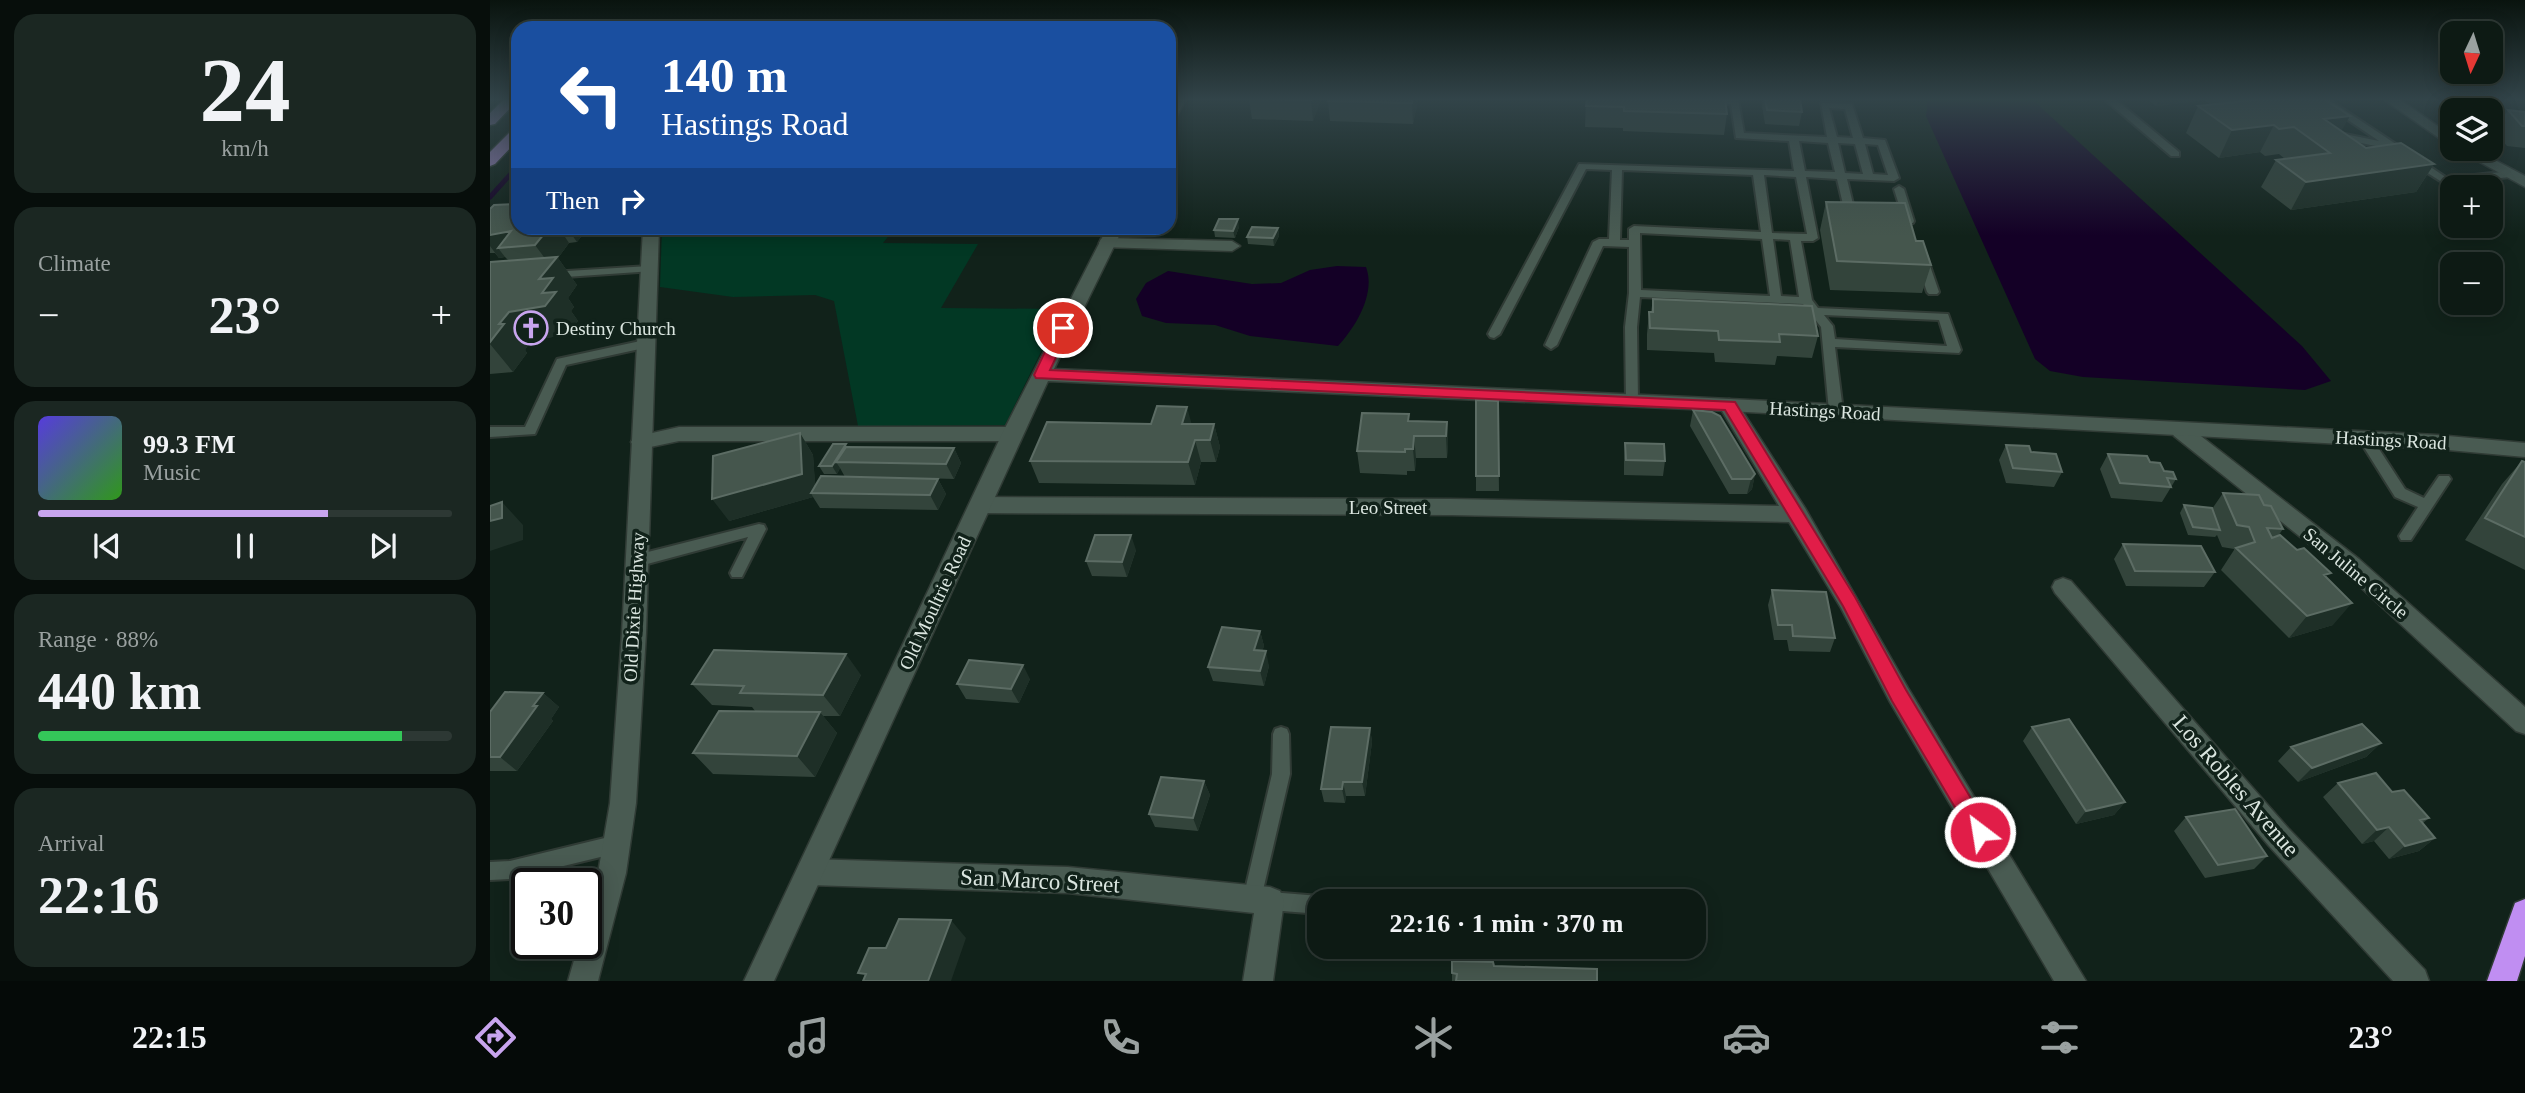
<!DOCTYPE html>
<meta charset="utf-8">
<style>
body{margin:0;font-family:Georgia,serif;background:#1b2722;color:#f1f3f6;height:100vh;display:flex;flex-direction:column;font-size:26px;white-space:nowrap}
*{box-sizing:border-box;margin:0}
p{font-size:23px;color:#9aa1a0}
.icon{flex:none;width:38px;height:38px;fill:none;stroke:currentColor;stroke-width:2;stroke-linecap:round;stroke-linejoin:round}
.map{position:relative;flex:1;overflow:hidden}
.panel{display:flex;flex-direction:column;gap:14px;padding:14px;background:#070e0b;width:490px}
.panel>*{flex:none}
.top-card{position:absolute;left:21px;top:21px;width:665px;height:214px;border-radius:21px;box-shadow:0 4px 18px #0003,0 0 0 2px #2d3834;background:#1a4fa0;color:#fff;overflow:hidden}
.needle{width:46px;rotate:184deg}
.buttons{position:absolute;left:1950px;top:21px;display:grid;gap:14px}
.buttons a{display:grid;place-items:center;width:63px;height:63px;border-radius:14px;background:#0d1a14;box-shadow:0 4px 18px #0003,0 0 0 2px #2d3834;font-size:35px}
.speed{position:absolute;left:21px;top:868px;display:flex;gap:14px;font-size:35px;font-weight:700;text-align:center}
.speed>*{display:grid;place-content:center;width:91px;height:91px;border-radius:50%;background:#0d1a14;box-shadow:0 4px 18px #0003,0 0 0 2px #2d3834;line-height:1}
.speed .limit{border:4px solid #111;border-radius:10px;background:#fff;color:#111}
.pin{position:absolute;display:grid;place-items:center;width:60px;height:60px;color:#fff;margin:-30px;border:4px solid #fff;border-radius:50%;box-shadow:0 2px 7px #0007}
.me{position:absolute;width:77px;margin:-38px;rotate:329deg;stroke-linejoin:round;filter:drop-shadow(0 0 5px #0008)}
.turn{display:flex;align-items:center;gap:24px;height:147px;padding:0 35px;font-size:32px}
.turn .icon{width:91px;height:91px;stroke-width:2.5}
.turn b{display:block;font-size:49px;line-height:60px}
.then{display:flex;align-items:center;height:66px;padding:0 35px;background:#0003;gap:14px;font-size:26px}
.big{font-size:52px;font-weight:700;line-height:1.1}
.panel .tile{flex:1;display:flex;flex-direction:column;justify-content:center;gap:10px;min-width:0;padding:0 24px;border-radius:21px;background:#1b2722}
.panel .dial{align-items:center;gap:0}
.dial b{font-size:91px;line-height:1}
.song{display:flex;align-items:center;gap:21px}
.cover{width:84px;height:84px;border-radius:10px;background:linear-gradient(135deg,hsl(250 70% 55%),hsl(110 70% 35%))}
.played{height:7px;border-radius:4px;background:linear-gradient(90deg,#c8a5ee 70%,#2d3834 70%)}
.keys{display:flex;justify-content:space-around;direction:ltr}
.heat{display:flex;justify-content:space-between;align-items:center;font-size:38px;direction:ltr}
.charge{height:10px;border-radius:5px;background:linear-gradient(90deg,#34c759 88%,#2d3834 0)}
.trip{position:absolute;left:817px;top:889px;width:399px;height:70px;border-radius:21px;background:#0d1a14;box-shadow:0 4px 18px #0003,0 0 0 2px #2d3834;font-weight:700;line-height:70px;text-align:center}
.dock{display:flex;height:112px;justify-content:space-around;align-items:center;background:#050a08;color:#9aa1a0}
.dock .icon{width:49px;height:49px}
.dock .current{color:#c8a5ee}
.dock b{font-size:32px;color:#f1f3f6}
main{display:flex;flex:1;min-height:0}
.map>svg:first-child{display:block}
</style>
<main>
<section class="panel">
<div class="tile dial"><b>24</b><p>km/h</p></div>
<div class="tile"><p>Climate</p>
<div class="heat"><a>−</a><b class="big">23°</b><a>+</a></div>
</div>
<div class="tile">
<div class="song"><i class="cover"></i><div><b>99.3 FM</b><p>Music</p></div></div>
<div class="played"></div>
<div class="keys"><svg class="icon" aria-label="previous" viewBox="0 0 24 24"><path d="M18 5L8 12l10 7zM5 5v14"/></svg><svg class="icon" aria-label="pause" viewBox="0 0 24 24"><path d="M8 5v14M16 5v14"/></svg><svg class="icon" aria-label="next" viewBox="0 0 24 24"><path d="M6 5l10 7-10 7zM19 5v14"/></svg></div>
</div>
<div class="tile"><p>Range · 88%</p><b class="big">440 km</b><div class="charge"></div></div>
<div class="tile"><p>Arrival</p><b class="big">22:16</b></div>
</section>
<div class="map">
<svg width="2035" height="981" viewBox="0 0 2035 981">
<rect width="100%" height="100%" fill="#11221a"/>
<!-- green -->
<path fill="#023824" d="M172,228H405L393,243L488,244L451,308L572,309L515,425L368,426L344,301L325,295L243,297L170,287Z"/>
<!-- water -->
<path fill="#140026" d="M1438,99H1536L1545,102L1812,346L1841,381L1815,390L1593,377L1560,371L1545,359L1436,116Z
M847,266L876,267C886,293 866,327 848,346L760,336L725,325L676,323L652,316L646,299L656,283L678,271L762,284L791,283L820,270Z"/>
<g fill="none" stroke-linecap="round" stroke-linejoin="round">
<!-- stream -->
<path stroke="#140026" stroke-width="5" d="M0,197L28,166"/>
<defs>
<path id="lane" d="M1198,99H1248L1254,133L1337,137L1331,103L1362,104L1373,138L1395,140L1409,178L1404,181L1357,179L1367,221L1362,224L1357,221L1347,179L1316,177L1328,238L1323,241H1311L1322,300L1328,308L1458,314L1471,350L1469,353L1345,347L1353,411L1346,415L1339,411L1331,327L1313,304L1150,297L1147,327L1148,401L1147,404H1137L1136,401L1135,327L1139,293V247L1113,246L1067,345L1061,349L1055,345L1103,242L1109,239H1119L1122,170L1096,169L1010,334L1004,338L1000,337L998,334L1089,164L1304,171L1299,141L1246,138L1241,104L1203,102ZM1339,108L1355,109L1363,138L1347,137ZM1309,141L1338,143L1345,172L1315,171ZM1348,143L1365,144L1373,174L1355,173ZM1375,144L1388,145L1398,175L1383,174ZM1132,170L1263,175L1271,232L1144,226L1139,229V240H1130ZM1274,175L1306,177L1317,234L1282,233ZM1150,233L1272,239L1280,296L1151,290ZM1283,239L1300,240L1309,297L1291,296ZM1334,315L1449,320L1457,346L1345,339L1343,326Z
M1614,99H1625L1689,152V156H1681Z
M1827,99H1838L1957,178L2020,171L2025,174L2020,177L1955,184L1900,149L1847,138V134L1850,133L1889,141Z
M1409,186L1414,189L1424,221L1423,223H1415L1414,221L1404,189Z
M1432,257L1438,260L1449,292L1447,294H1439L1437,292L1426,260Z
M159,266L165,269L163,271L61,278L55,275L61,272Z
M155,340L159,341L161,344L159,347L76,365L45,434L0,437V427H35L67,359Z
M1875,433L1880,435L1915,489L1934,498L1949,476H1959L1961,479L1921,540H1911L1909,536L1928,507L1905,497L1868,438Z
M269,524L274,525L276,529L252,577H242L240,573L258,537L146,567L141,565L139,561L141,557L146,555Z
M791,727L797,729L799,734L800,774L771,899L773,895L780,892L830,896L838,901H830V914L780,910L773,907L771,901L769,905L762,908L755,905L753,899L782,774L783,734L785,729Z
M127,835L133,838L136,844L133,850L127,853L20,879L0,880V862L20,861Z"/>
<path id="street" d="M1893,99H1909L1962,136V147Z
M1966,149H1984L2035,176V187Z
M617,238L742,241L750,246L742,251L611,247L609,243L611,239Z
M1239,399L1246,401L1315,508L1418,688L1596,981H1564L1400,702L1351,608L1299,522L961,515L490,513L482,510L479,505L482,500L490,497L961,499L1289,506L1229,406L1232,401Z
M1691,424L1698,426L1869,559L2035,707V734L2026,731L1853,571L1684,436L1681,431L1684,426Z
M189,427H522L529,429L532,434L529,439L522,441H189L151,449L144,447L141,442L144,437Z
M1573,578L1581,581L1798,828L1935,970L1939,981H1903L1779,846L1565,593L1562,587L1565,581Z
M320,859L578,867L780,887L790,891L794,901L783,981H753L764,913L578,893L320,885L310,881L306,872L310,863Z"/>
<path id="secondary" d="M682,99H696L684,121L679,122V105Z
M153,228H169L156,633L146,803L136,873L108,981H78L89,943H96V916L108,873L120,803L132,633Z
M617,228H633L564,369L1199,397L1947,435L2035,443V457L1947,449L1199,409L558,381L284,981H254L512,434Z"/>
<path id="primary" d="M14,99L28,100L5,124L0,125V113Z
M28,128V140L5,164L0,166V152L23,129Z"/>
<path id="highway" d="M2035,899V956L2027,981H1997L2025,903Z"/>
</defs>
<!-- lane casing -->
<use href="#lane" stroke="#303b35" stroke-width="4"/>
<!-- street casing -->
<use href="#street" stroke="#303b35" stroke-width="3"/>
<!-- secondary casing -->
<use href="#secondary" stroke="#303b35" stroke-width="3"/>
<!-- primary casing -->
<use href="#primary" stroke="#303b35" stroke-width="3"/>
<!-- highway casing -->
<use href="#highway" stroke="#303b35" stroke-width="3"/>
<!-- lane -->
<use href="#lane" fill="#495b52" fill-rule="evenodd"/>
<!-- street -->
<use href="#street" fill="#495b52" fill-rule="evenodd"/>
<!-- secondary -->
<use href="#secondary" fill="#495b52" fill-rule="evenodd"/>
<!-- primary -->
<use href="#primary" fill="#907ab2" fill-rule="evenodd"/>
<!-- highway -->
<use href="#highway" fill="#c08ef2" fill-rule="evenodd"/>
</g>
<!-- wall -->
<path fill="#33443b" d="M759,99H831L823,121L762,119Z
M928,99L923,124L840,121L838,101Z
M1096,99L1237,114L1234,135L1133,131V128L1095,127Z
M1273,99H1310L1312,112L1309,126L1275,124L1272,106Z
M1657,99H1834L1851,131L1876,148L1944,164L1926,192L1801,210L1771,187L1786,160L1795,159L1789,154L1775,156L1770,152L1729,158L1696,133L1708,106L1721,105L1715,100L1666,106Z
M2018,110L2035,112V148L2017,146L2004,131Z
M1336,202L1426,241L1441,265L1432,293L1340,290L1330,230Z
M0,209L28,228H98L87,242L79,243L68,258L87,285L78,298L84,307L81,311L88,321L77,335L41,340L35,350L37,353L23,372L0,374V262L18,260L15,257L9,258L5,253H0Z
M749,227L745,238L725,237L724,230Z
M788,228L789,236L784,246L758,244L757,237Z
M1163,299L1328,336L1322,358L1287,356L1285,365L1225,362L1224,353L1157,350V334L1159,312H1161Z
M1008,401L1009,491H986V476Z
M1203,410L1265,474L1262,489L1257,494H1239L1200,426Z
M920,421L957,422L958,444L957,458H926L925,471H917V475L870,473L867,451Z
M701,424H724L730,447L726,462H711L705,485L549,483L540,461Z
M310,433L323,455L325,486L355,477L350,468L347,474H334L329,466L357,447L464,448L471,463L464,479L432,478L448,479L456,494L448,510L330,508L323,497L239,521Z
M1135,443L1175,461L1173,476L1134,475V458Z
M1516,445L1541,452L1572,472L1564,487L1516,483L1509,460Z
M1618,454L1660,462L1686,479L1672,502L1621,498L1610,469Z
M2032,461L2035,462V570L1975,540L2012,484Z
M1733,493L1774,505L1793,529L1788,536L1837,578L1843,625L1799,638L1731,570L1744,550V549L1732,547L1727,535L1725,537L1698,535L1690,513L1694,505L1722,509Z
M1633,544L1725,572L1714,587L1636,586L1624,559Z
M646,550L637,577L602,576L596,561Z
M1282,590L1345,638L1340,652L1299,651L1297,640H1284L1278,605Z
M770,631L774,646L772,651L779,666L774,686L723,681L718,667Z
M371,675L350,716H333L347,733L325,777L223,774L203,753L265,711L262,707L222,705L202,684Z
M540,679L529,703L476,699L467,684Z
M53,693L69,707L61,719L63,721L27,771H0V712Z
M1542,727L1635,802L1624,815L1586,824L1533,741Z
M880,728L882,742L875,796H856L855,803L834,802L831,789Z
M1891,743L1876,757L1808,782L1788,761L1801,747Z
M714,781L720,795L708,831L665,827L659,814Z
M1848,783L1902,792L1939,818L1933,823L1945,838L1929,851L1899,859L1884,841L1872,844L1833,797Z
M1696,817L1777,856L1764,869L1715,878L1684,831Z
M1004,966L1107,981H962V973Z"/>
<!-- shaded-wall -->
<path fill="#1e2f27" d="M821,99H831L823,121L821,100Z
M922,99H928L923,124L922,103Z
M1669,99H1715V100L1666,106Z
M1860,116L1845,142L1834,119Z
M1784,125L1770,152L1729,158L1742,130Z
M1944,164L1926,192L1801,210L1816,182Z
M748,219L749,227L745,238L743,231Z
M59,228H69L79,243L68,258L87,285L78,298L84,307L81,311L88,321L77,335L41,340L35,350L37,353L23,372L0,344V342L9,324L19,312L52,293L49,279L60,265L45,245Z
M77,228H98L87,242Z
M788,228L789,236L784,246L783,238Z
M21,231L8,248L15,257L9,258L0,246V235Z
M697,407L703,429L692,424Z
M957,422L958,444L957,458L956,436Z
M724,424L730,447L726,462L720,440Z
M310,433L323,455L326,493H321L323,497L239,521L222,499Z
M924,436L926,458L925,471L923,449Z
M705,440L711,462L705,485L698,462Z
M356,444L360,452L346,462L350,468L347,474L342,466Z
M464,448L471,463L464,479L456,464Z
M1265,474L1262,489L1257,494L1261,479Z
M448,479L456,494L448,510L440,495Z
M12,502L33,525V540L0,551V521Z
M641,535L646,550L637,577L632,562Z
M1862,603L1843,625L1799,638L1817,616Z
M770,631L774,646L768,665L764,650Z
M776,651L779,666L774,686L770,671Z
M356,654L371,675L350,716L333,695Z
M533,665L540,679L529,703L521,689Z
M53,693L69,707L61,719L63,721L27,771L10,757Z
M330,712L347,733L325,777L307,756Z
M880,728L882,742L875,796L872,782Z
M1891,743L1876,757L1808,782L1822,768Z
M714,781L720,795L708,831L703,818Z
M853,782L856,796L855,803L852,789Z
M1635,802L1624,815L1586,824L1596,811Z
M1899,827L1884,841L1872,844L1887,830Z
M1945,838L1929,851L1899,859L1915,846Z
M461,920L476,938L461,981H438Z"/>
<!-- building -->
<path fill="#45564d" stroke="#5c6c64" stroke-width="2" d="M766,99H821V100Z
M839,99H922V103L838,101Z
M1097,99H1235L1237,114L1134,111V107L1096,106Z
M1275,99H1310L1312,112L1277,110Z
M1763,99H1834L1860,116L1834,119L1876,148L1911,143L1944,164L1816,182L1786,160L1840,153L1804,127L1789,129L1784,125L1742,130L1708,106L1765,100Z
M2018,110L2035,112V126H2032Z
M1336,202L1415,203L1426,241H1433L1441,265L1347,261Z
M28,204V228H59L45,245L8,248L21,231L0,235V209L4,205Z
M729,219H748L743,231L724,230Z
M762,227L788,228L783,238L757,237Z
M67,257L49,279L63,278L52,293L66,292L55,306L19,312L9,324H14L0,342V262Z
M1163,299L1322,306L1328,336L1289,334L1290,342L1229,340L1228,331L1160,328L1159,312H1163Z
M986,400L1008,401L1009,476H986Z
M667,406L697,407L692,424H724L720,440H705L698,462L540,461L557,422L661,424Z
M1203,410L1222,412L1230,416L1265,474L1261,479H1242Z
M872,413L919,414L918,421L957,422L956,436H924L923,449H915V452L867,451Z
M310,433L312,474L222,499L223,456Z
M1135,443L1174,444L1175,461L1136,460Z
M343,444H356L342,466H329Z
M1516,445L1539,446L1541,452L1566,454L1572,472L1523,468Z
M356,447L464,448L456,464L346,462Z
M1618,454L1657,456L1660,462L1670,463L1674,471L1683,472L1686,479L1677,478L1681,487L1630,483Z
M2032,461L2035,462V537L1995,518Z
M331,476L448,479L440,495L321,493Z
M1733,493L1769,495L1774,505L1781,506L1793,529L1777,528L1782,538L1790,535L1807,550L1814,548L1841,573L1834,575L1862,603L1817,616L1746,548L1765,542L1759,527L1747,525Z
M12,502V518L0,521V506Z
M1694,505L1722,508L1730,530L1703,527Z
M605,535H641L632,562L596,561Z
M1633,544L1711,546L1725,572L1645,571Z
M1282,590L1336,592L1345,638L1303,636L1302,625H1288Z
M732,627L770,631L764,650L776,651L770,671L718,667Z
M224,650L356,654L333,695L250,693L254,686L202,684Z
M479,660L533,665L521,689L467,684Z
M15,692L53,693L43,706H47L10,757H0V712Z
M229,711L330,712L307,756L203,753Z
M1579,719L1635,802L1596,811L1542,727Z
M1872,724L1891,743L1822,768L1801,747Z
M841,727L880,728L872,782H853L852,789H831Z
M1886,773L1902,792L1914,790L1939,818L1930,820L1945,838L1915,846L1899,827L1887,830L1848,783Z
M671,777L714,781L703,818L659,814Z
M1745,809L1777,856L1728,865L1696,817Z
M409,919L461,920L438,981H373L376,974L368,973L379,948H396Z
M962,961L1003,962L1004,966L1107,969V981H966L967,974L962,973Z"/>
<!-- sky -->
<linearGradient id="sky" x2="0" y2="1"><stop stop-color="#09130e"/><stop offset="0.42" stop-color="#324449"/><stop offset="1" stop-color="#324449" stop-opacity="0"/></linearGradient>
<rect width="2035" height="236" fill="url(#sky)"/>
<!-- route -->
<path fill="#e11d48" stroke="#92132f" stroke-width="2" d="M573,324L580,328L560,370L1245,402L1365,597L1416,690L1497,825L1500,832L1497,838L1490,841L1483,838L1402,701L1353,606L1235,410L546,378L544,375L566,328Z"/>
<!-- icons -->
<defs>
<symbol id="church-ring" viewBox="-11 -11 22 22"><circle r="9.5" fill="#11221a" stroke="#c8a5ee" stroke-width="1.5"/><path d="M-1.2-6h2.4v3.5h3.3v2.4h-3.3V6h-2.4V-.1h-3.3v-2.4h3.3Z" fill="#c8a5ee"/></symbol>
</defs>
<g fill-rule="evenodd">
<use href="#church-ring" x="22" y="309" width="38" height="38"/>
</g>
<g text-anchor="middle" dominant-baseline="central" stroke-width="7" stroke-linejoin="round" paint-order="stroke">
<!-- poi labels -->
<g font-size="19" fill="#dbe6e0" stroke="#11221a" text-anchor="start">
<text x="66" y="328">Destiny Church</text>
</g>
<!-- street labels -->
<g font-size="19" fill="#dbe6e0" stroke="#11221a">
<text transform="translate(1335 411) rotate(3)">Hastings Road</text>
<text transform="translate(1901 440) rotate(3)">Hastings Road</text>
<text x="898" y="507">Leo Street</text>
<text transform="translate(1866 573) rotate(40)">San Juline Circle</text>
<text transform="translate(445 603) rotate(-65)">Old Moultrie Road</text>
<text transform="translate(144 607) rotate(-87)">Old Dixie Highway</text>
</g>
<!-- near-street labels -->
<g font-size="23" fill="#dbe6e0" stroke="#11221a">
<text transform="translate(1746 786) rotate(49)">Los Robles Avenue</text>
<text transform="translate(550 881) rotate(3)">San Marco Street</text>
</g>
</g>
</svg>
<div class="buttons">
<a><svg class="needle" viewBox="-14 -14 28 28"><path d="M0-13l5 13h-10z" fill="#e53935"/><path d="M0 13l5-13h-10z" fill="#9aa1a0"/></svg></a>
<a><svg class="icon" aria-label="layers" viewBox="0 0 24 24"><path d="M12 4l9 5-9 5-9-5zM3 14l9 5 9-5"/></svg></a>
<a>+</a>
<a>−</a>
</div>
<div class="speed"><div class="limit">30</div></div>
<div class="pin" style="left:573px;top:328px;background:#d93025"><svg class="icon" aria-label="arrive" viewBox="0 0 24 24"><path d="M6 21V4h12l-3 4 3 4H6"/></svg></div>
<svg class="me" style="left:1490px;top:832px" viewBox="-20 -20 40 40"><circle r="17" fill="#e11d48" stroke="#fff" stroke-width="3"/><path d="M0-11L8 9 0 5-8 9z" fill="#fff"/></svg>
<div class="trip">22:16 · 1 min · 370 m</div>
<div class="top-card">
<div class="turn"><svg class="icon" aria-label="left" viewBox="0 0 24 24"><path d="M17 20v-9H6M10 6l-5 5 5 5"/></svg><div><b>140 m</b>Hastings Road</div></div>
<div class="then">Then<svg class="icon" aria-label="right" viewBox="0 0 24 24"><path d="M7 20v-9h11M14 6l5 5-5 5"/></svg></div>
</div>
</div>
</main>
<nav class="dock">
<b>22:15</b>
<svg class="icon current" aria-label="directions" viewBox="0 0 24 24"><path d="M12 3l9 9-9 9-9-9zM9 14v-3h6M13 9l2 2-2 2"/></svg>
<svg class="icon" aria-label="music" viewBox="0 0 24 24"><path d="M9 18V5l10-2v13"/><circle cx="6" cy="18" r="3"/><circle cx="16" cy="16" r="3"/></svg>
<svg class="icon" aria-label="phone" viewBox="0 0 24 24"><path d="M5 4h4l2 5-3 2q2 4 5 5l2-3 5 2v4C11 20 4 13 5 4z"/></svg>
<svg class="icon" aria-label="climate" viewBox="0 0 24 24"><path d="M12 3v18M4 7l16 10M4 17L20 7"/></svg>
<svg class="icon" aria-label="car" viewBox="0 0 24 24"><path d="M5 17H2v-5l4-1 3-4h7l3 4 3 1v5h-3M9 17h6M6 11h13"/><circle cx="7" cy="17" r="2"/><circle cx="17" cy="17" r="2"/></svg>
<svg class="icon" aria-label="filters" viewBox="0 0 24 24"><path d="M4 7h16M4 17h16"/><circle cx="9" cy="7" r="2"/><circle cx="15" cy="17" r="2"/></svg>
<b>23°</b>
</nav>
